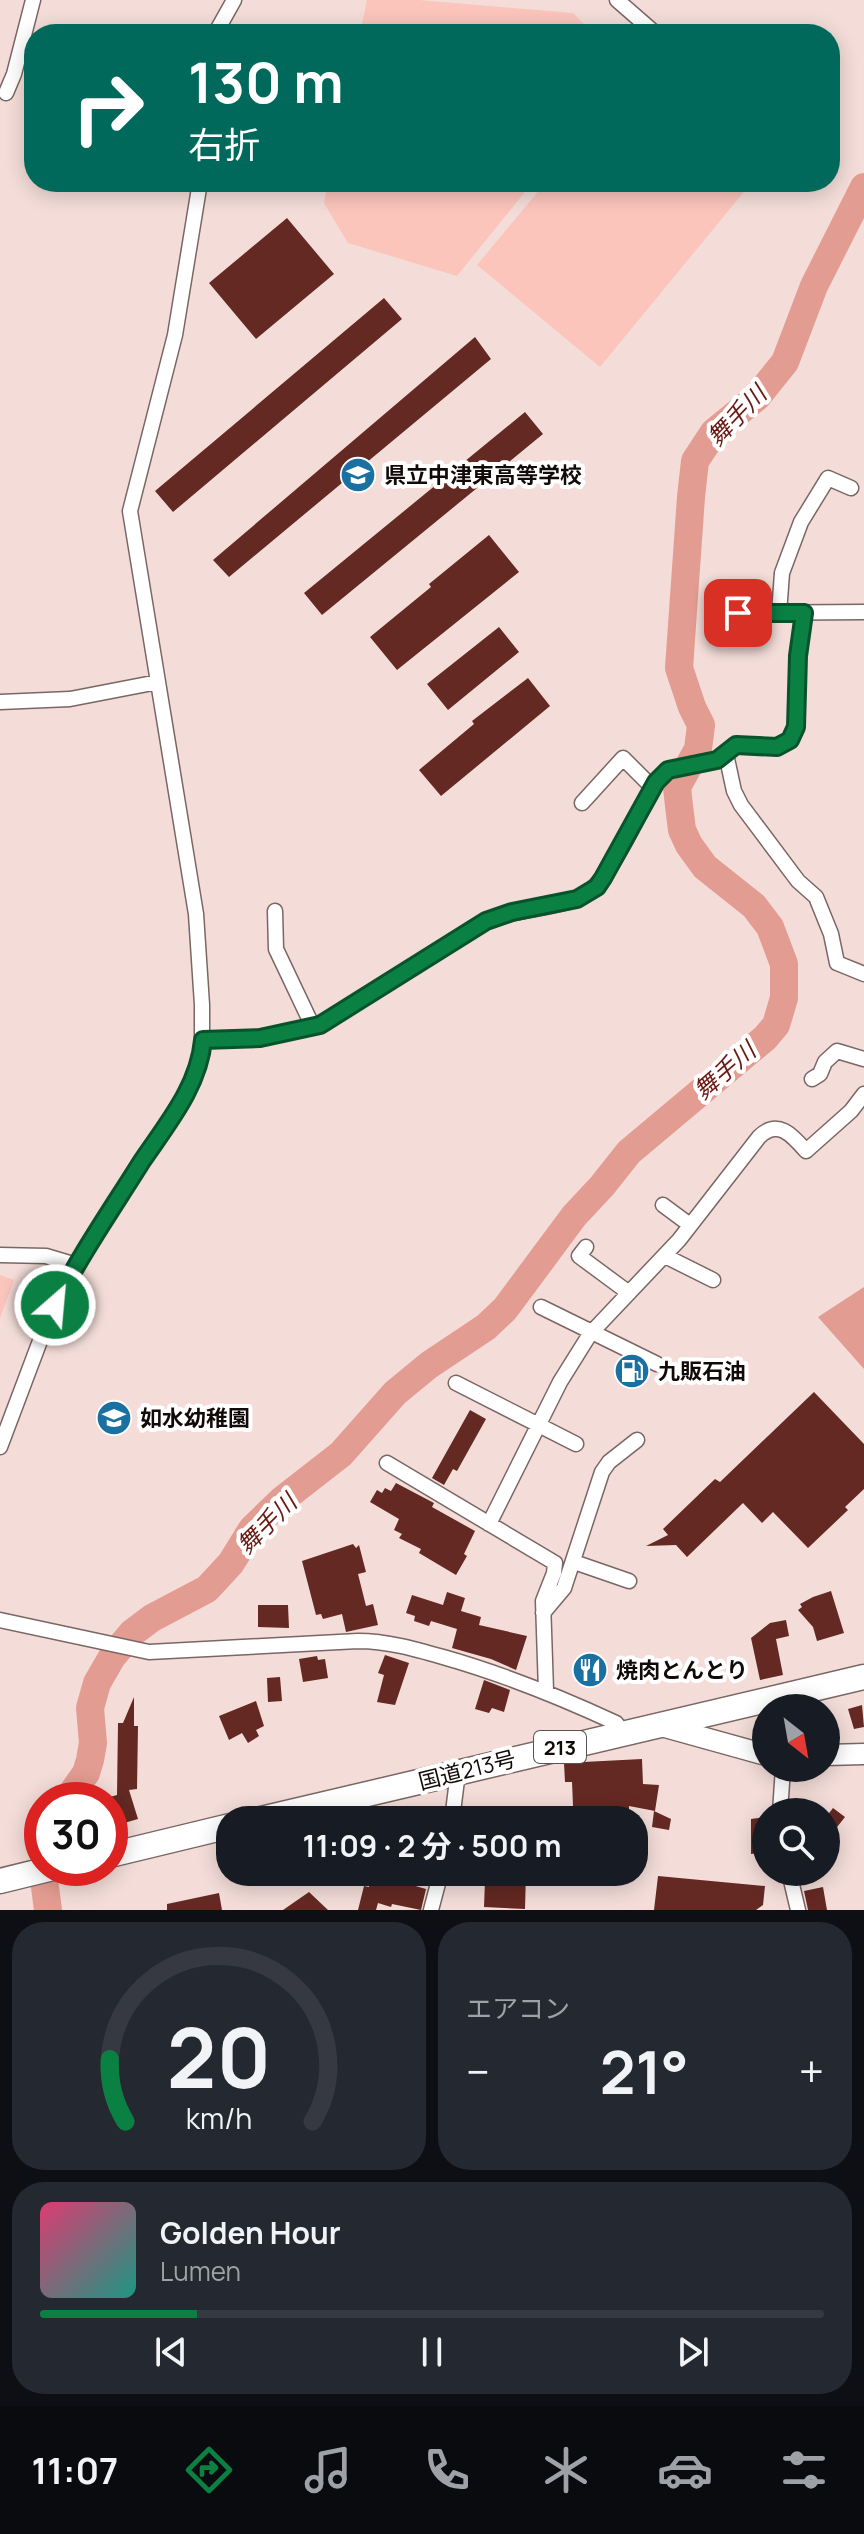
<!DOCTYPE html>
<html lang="ja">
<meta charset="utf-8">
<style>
body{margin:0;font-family:Manrope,"Noto Sans JP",sans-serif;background:#242831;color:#f1f3f6;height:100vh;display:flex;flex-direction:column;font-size:30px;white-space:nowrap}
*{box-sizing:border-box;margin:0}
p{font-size:26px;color:#9ea1a6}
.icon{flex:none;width:44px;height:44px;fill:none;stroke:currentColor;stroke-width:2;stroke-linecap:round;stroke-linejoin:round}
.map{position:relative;height:1910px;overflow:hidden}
.panel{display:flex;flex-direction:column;gap:12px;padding:12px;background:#0d0f14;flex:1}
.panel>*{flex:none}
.banner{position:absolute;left:24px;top:24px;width:816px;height:168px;border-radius:32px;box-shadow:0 4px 20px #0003;background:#00695c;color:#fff;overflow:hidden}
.needle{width:52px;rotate:149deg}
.fabs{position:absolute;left:752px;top:1694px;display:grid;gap:16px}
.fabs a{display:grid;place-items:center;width:88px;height:88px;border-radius:50%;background:#171b24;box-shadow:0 4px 20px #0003;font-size:40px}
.speed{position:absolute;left:24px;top:1782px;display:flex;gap:16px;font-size:40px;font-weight:700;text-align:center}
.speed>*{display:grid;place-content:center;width:104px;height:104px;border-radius:50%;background:#171b24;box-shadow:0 4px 20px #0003;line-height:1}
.speed .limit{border:12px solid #d22;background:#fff;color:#111}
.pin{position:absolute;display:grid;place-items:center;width:68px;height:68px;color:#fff;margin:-34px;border-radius:16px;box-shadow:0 4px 12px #0006}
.me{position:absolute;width:88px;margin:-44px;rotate:27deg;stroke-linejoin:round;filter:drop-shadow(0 0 6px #0008)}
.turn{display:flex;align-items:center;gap:28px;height:168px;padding:0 32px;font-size:36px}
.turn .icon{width:104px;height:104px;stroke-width:2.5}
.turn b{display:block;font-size:56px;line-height:68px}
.big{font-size:60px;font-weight:700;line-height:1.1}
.panel .card{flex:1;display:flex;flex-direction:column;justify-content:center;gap:12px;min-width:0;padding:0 28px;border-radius:32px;background:#242831}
.panel .dial{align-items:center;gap:0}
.dial svg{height:208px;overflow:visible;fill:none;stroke:#363941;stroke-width:7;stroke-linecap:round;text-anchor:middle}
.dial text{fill:#f1f3f6;stroke:none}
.song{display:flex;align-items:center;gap:24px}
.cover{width:96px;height:96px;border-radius:12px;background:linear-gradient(135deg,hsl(340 70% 55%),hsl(170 70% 35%))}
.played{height:8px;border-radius:4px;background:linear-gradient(90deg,#0b8043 20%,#363941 20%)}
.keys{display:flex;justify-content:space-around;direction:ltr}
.heat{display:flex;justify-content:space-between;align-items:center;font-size:44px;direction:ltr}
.panel .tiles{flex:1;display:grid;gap:12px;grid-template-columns:1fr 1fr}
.card:last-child{grid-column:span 2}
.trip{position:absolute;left:216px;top:1806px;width:432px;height:80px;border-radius:32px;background:#171b24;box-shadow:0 4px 20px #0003;font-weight:700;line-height:80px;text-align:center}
.dock{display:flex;height:128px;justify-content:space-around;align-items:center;background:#090b0e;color:#9ea1a6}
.dock .icon{width:56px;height:56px}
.dock .active{color:#0b8043}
.dock b{font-size:36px;color:#f1f3f6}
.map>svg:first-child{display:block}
</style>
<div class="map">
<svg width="864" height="1910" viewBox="0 0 864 1910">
<rect width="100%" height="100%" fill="#f4ddd9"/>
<!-- green -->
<path fill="#fbc5bc" d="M367,0H419L573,13L594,34H360Z
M328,182H533L457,276L348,243L324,203Z
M546,182H752L600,367L477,265Z
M0,1275L14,1280L0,1318Z"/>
<!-- water -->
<path fill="#e39c91" d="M864,1287V1369L818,1317Z"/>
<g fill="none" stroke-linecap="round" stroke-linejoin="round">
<!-- river -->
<path stroke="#e39c91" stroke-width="28" d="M67,1800L86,1773L90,1760L93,1743L90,1708L97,1683L112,1657L132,1633L152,1618L207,1589L231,1563L252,1529L282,1500L341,1454L395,1393L429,1365L486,1327L505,1309L574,1216L602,1186L629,1152L765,1038L776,1025L784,998V964L770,927L754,906L705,867L689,845L682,830L679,806L677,787L698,749L701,725L692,707L679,668L691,497L695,461L714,432L757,397L785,362L814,286L864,187
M45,1887L48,1910"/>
</g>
<!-- building -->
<path fill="#642922" d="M287,218L334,274L256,339L209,283Z
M384,298L402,319L173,512L155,491Z
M475,337L491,359L229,577L213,560Z
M525,412L543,434L322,615L304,593Z
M489,535L519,572L397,670L370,637L431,587L429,584Z
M499,627L519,652L448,710L427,684Z
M528,678L550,706L441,796L419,770L474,724L472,721Z
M814,1392L864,1444V1489L845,1507L848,1510L808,1548L773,1512L762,1523L743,1503L687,1557L676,1545L646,1546L668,1535L663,1529L715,1479L720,1482Z
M470,1410L486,1419L457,1471L453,1469L444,1485L432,1478Z
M396,1483L434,1503L432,1507L475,1531L464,1554L467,1556L456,1575L419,1553L421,1549L399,1538L402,1534L394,1530L399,1519L370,1502L377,1490L382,1493L385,1488L391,1491Z
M353,1544L356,1548L359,1545L366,1572L358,1574L366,1606L373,1604L378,1625L346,1632L342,1614L323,1619L321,1614L316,1615L302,1561Z
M831,1591L844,1633L817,1641L813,1627L798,1610L802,1607L800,1604L813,1597Z
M447,1592L465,1598L461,1611L481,1617L479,1625L527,1636L516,1670L491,1659L452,1648L457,1629L431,1621L429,1626L414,1621L415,1616L406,1613L412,1595L443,1605Z
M258,1605H288L289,1628L258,1627Z
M786,1620L789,1636L776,1639L783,1675L760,1680L751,1638L770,1623Z
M385,1655L409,1663L395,1705L377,1702L384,1675L378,1673Z
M317,1656L318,1660L325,1659L328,1678L303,1682L299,1659Z
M280,1677L282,1701L268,1702L267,1678Z
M484,1680L510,1690L504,1712L492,1708L489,1713L475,1709Z
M134,1697V1726H138L137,1789L129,1790L138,1819L110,1827V1797L117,1795L118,1723H123Z
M256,1701L264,1726L256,1730L259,1736L248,1743L242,1733L229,1740L219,1716Z
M862,1705L864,1727L854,1729L848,1709Z
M642,1759L643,1784L659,1785L655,1811L629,1806V1812L614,1811V1808L573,1806L572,1782H565L564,1763Z
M833,1808L845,1817L826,1841V1817Z
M654,1811L671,1819L669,1830L652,1827Z
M766,1817V1852L751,1854V1819Z
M372,1872L390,1875L401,1872L398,1881L426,1889L421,1910L392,1904L391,1907L378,1903L376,1910H358L364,1886L369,1887Z
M507,1872H526L525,1909L484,1907L485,1880L507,1883Z
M658,1876L765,1886L763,1905L756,1910H654Z
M823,1887L827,1910H808L804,1891Z
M309,1892L328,1910H283Z
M219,1893L222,1910H167V1904Z"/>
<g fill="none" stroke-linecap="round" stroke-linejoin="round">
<defs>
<path id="minor" d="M617,0L656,34
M215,34L234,0
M6,93L14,74L33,0
M738,613L864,612
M779,613L782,573L801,522L828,478L851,488
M0,702L70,699L158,682
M726,754L734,791L741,805L798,881L816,897L831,934L837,963L864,974
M582,803L623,758L653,788
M275,911L276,949L313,1027
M203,1040L260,1038L320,1025L486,921C515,909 547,910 577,899C608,888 639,812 656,782L668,770L717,760L736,745L777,747L790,740L796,727L798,656L804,613
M812,1079L820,1074L825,1062L837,1051L864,1059
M663,1205L690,1225
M586,1247L579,1256L629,1293
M0,1255L46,1256L76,1265
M665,1256L713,1280
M541,1307L657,1364
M456,1383L576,1444
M0,1447L46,1325L70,1275L187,1092L202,1051V1005L196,914L130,511L175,335L200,182
M387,1463L555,1563L554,1573L543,1601L546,1691
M489,1524L560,1382L590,1334L679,1240L759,1137C778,1118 793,1136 806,1151L851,1111L864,1094
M574,1562L629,1581
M543,1613L564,1588L602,1472L609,1462L637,1440
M0,1620L149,1652L358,1641C387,1641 415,1649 443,1657C503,1674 560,1697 616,1723L623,1732
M780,1812L783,1768
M452,1820L458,1772
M789,1872L798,1910
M431,1910L441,1872"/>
<path id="secondary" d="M658,1725L766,1755
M826,1755L864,1754"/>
<path id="trunk" d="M257,1820L864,1677
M110,1855L230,1826
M0,1881L53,1868"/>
</defs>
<!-- minor casing -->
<use href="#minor" stroke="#7a6663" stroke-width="17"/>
<!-- secondary casing -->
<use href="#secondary" stroke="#7a6663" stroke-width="23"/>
<!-- trunk casing -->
<use href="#trunk" stroke="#7a6663" stroke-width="27"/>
<!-- minor -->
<use href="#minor" stroke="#fff" stroke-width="14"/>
<!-- secondary -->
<use href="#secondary" stroke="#fff" stroke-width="20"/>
<!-- trunk -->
<use href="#trunk" stroke="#fff" stroke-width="24"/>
</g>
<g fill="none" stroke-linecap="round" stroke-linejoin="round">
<defs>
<path id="route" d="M55,1305C80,1255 112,1209 142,1161C167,1124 199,1086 203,1040L260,1038L320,1025L486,921L512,912L577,899L597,887L603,878L656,782L668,770L717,760L736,745L777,747L790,740L796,727L798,656L804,613H738"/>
</defs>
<!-- route casing -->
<use href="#route" stroke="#07532c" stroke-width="20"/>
<!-- route -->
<use href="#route" stroke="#0b8043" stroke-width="14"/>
</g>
<!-- icons -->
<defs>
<symbol id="school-disc" viewBox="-11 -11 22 22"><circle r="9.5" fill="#1a71a1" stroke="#fff"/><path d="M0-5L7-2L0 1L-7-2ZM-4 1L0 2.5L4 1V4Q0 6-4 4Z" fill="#fff"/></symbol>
<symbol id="fuel-disc" viewBox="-11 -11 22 22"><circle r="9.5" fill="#1a71a1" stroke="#fff"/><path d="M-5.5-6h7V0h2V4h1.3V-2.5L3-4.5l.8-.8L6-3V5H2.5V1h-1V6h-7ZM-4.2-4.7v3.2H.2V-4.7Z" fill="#fff"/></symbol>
<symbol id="restaurant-disc" viewBox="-11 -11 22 22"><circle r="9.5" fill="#1a71a1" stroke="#fff"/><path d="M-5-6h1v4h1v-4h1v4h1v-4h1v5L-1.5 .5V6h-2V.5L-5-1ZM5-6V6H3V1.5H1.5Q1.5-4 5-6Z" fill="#fff"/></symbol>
</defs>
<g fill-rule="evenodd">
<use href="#school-disc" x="338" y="455" width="40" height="40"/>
<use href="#fuel-disc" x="612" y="1351" width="40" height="40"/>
<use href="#school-disc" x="94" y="1398" width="40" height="40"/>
<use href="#restaurant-disc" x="570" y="1650" width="40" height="40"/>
</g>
<g text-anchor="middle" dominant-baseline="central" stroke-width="8" stroke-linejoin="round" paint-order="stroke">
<!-- shield labels -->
<rect fill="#fff" stroke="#585453" stroke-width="2" x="534" y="1731" width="52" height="32" rx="6"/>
<g font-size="20" font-weight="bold" fill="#110a09">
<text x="560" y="1747">213</text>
</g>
<!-- poi labels -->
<g font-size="22" font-weight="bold" fill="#110a09" stroke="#fff" text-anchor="start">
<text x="384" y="475">県立中津東高等学校</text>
<text x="658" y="1371">九販石油</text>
<text x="140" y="1418">如水幼稚園</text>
<text x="616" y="1670">焼肉とんとり</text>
</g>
<!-- street labels -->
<g font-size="22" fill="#110a09" stroke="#fff">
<text transform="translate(467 1770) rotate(-14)">国道213号</text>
</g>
<!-- water labels -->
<g font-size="24" font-style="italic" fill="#6a1811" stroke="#fff">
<text transform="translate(736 415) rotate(-46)">舞手川</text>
<text transform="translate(724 1070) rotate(-41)">舞手川</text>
<text transform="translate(266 1523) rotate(-45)">舞手川</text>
</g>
</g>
</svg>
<div class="fabs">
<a><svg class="needle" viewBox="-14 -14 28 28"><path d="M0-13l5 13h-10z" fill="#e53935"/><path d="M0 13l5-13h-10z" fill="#9ea1a6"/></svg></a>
<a><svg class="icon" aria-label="search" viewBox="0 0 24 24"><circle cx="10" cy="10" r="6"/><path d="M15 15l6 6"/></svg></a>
</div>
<div class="speed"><div class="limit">30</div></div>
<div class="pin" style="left:738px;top:613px;background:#d93025"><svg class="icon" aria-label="arrive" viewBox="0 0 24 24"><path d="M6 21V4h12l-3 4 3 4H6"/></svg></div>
<svg class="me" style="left:55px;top:1305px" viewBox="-20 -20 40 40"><circle r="17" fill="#0b8043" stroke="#fff" stroke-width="3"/><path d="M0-11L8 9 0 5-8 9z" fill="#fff"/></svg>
<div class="trip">11:09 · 2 分 · 500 m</div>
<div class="banner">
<div class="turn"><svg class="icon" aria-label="right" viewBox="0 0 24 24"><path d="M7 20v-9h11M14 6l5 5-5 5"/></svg><div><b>130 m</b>右折</div></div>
</div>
</div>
<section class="panel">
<div class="tiles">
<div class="card dial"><svg viewBox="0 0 100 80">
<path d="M14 69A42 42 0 1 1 86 69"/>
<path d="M14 69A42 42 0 0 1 8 45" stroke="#0b8043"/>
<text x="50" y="56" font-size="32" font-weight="700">20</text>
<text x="50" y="72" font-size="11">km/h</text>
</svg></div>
<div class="card"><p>エアコン</p>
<div class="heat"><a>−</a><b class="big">21°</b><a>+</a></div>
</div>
<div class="card">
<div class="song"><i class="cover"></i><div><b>Golden Hour</b><p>Lumen</p></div></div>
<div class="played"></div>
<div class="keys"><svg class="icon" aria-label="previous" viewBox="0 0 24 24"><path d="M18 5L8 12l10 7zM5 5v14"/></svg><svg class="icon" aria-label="pause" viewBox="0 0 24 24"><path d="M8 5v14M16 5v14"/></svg><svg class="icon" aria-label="next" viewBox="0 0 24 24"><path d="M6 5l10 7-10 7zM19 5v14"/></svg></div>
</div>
</div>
</section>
<nav class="dock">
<b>11:07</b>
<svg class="icon active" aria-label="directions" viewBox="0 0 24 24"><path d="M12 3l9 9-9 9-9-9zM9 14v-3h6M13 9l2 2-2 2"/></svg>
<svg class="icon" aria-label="music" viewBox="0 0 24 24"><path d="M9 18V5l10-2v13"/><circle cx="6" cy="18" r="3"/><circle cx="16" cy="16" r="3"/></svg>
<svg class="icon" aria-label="phone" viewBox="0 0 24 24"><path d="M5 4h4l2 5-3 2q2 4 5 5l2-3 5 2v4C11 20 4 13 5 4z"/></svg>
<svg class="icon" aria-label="climate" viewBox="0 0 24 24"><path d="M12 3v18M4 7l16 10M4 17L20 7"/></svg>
<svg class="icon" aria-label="car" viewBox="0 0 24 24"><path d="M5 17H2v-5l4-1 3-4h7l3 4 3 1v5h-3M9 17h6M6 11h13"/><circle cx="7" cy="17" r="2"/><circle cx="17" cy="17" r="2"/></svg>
<svg class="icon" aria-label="filters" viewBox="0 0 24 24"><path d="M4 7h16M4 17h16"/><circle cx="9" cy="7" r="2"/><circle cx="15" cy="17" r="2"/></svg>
</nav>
